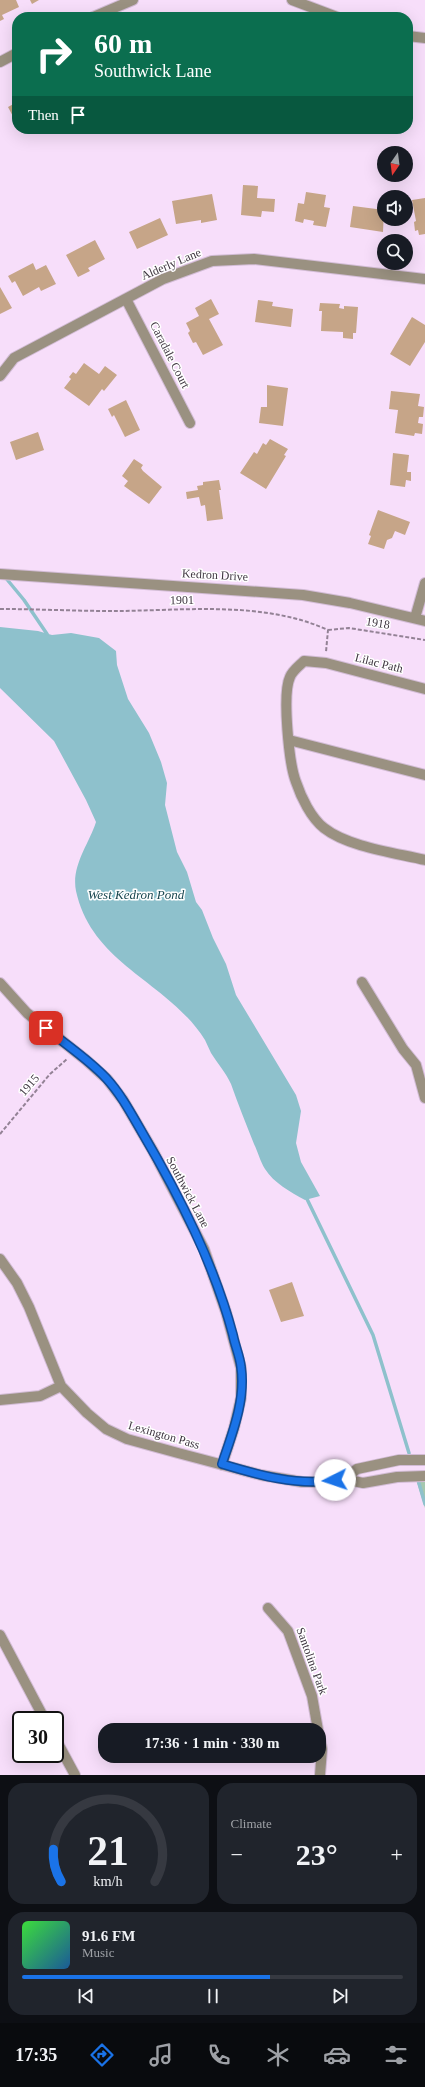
<!DOCTYPE html>
<meta charset="utf-8">
<style>
body{margin:0;font-family:Georgia,serif;background:#20242c;color:#f1f3f6;height:100vh;display:flex;flex-direction:column;font-size:15px;white-space:nowrap}
*{box-sizing:border-box;margin:0}
p{font-size:13px;color:#9ea1a6}
.icon{flex:none;width:22px;height:22px;fill:none;stroke:currentColor;stroke-width:2;stroke-linecap:round;stroke-linejoin:round}
.map{position:relative;height:1775px;overflow:hidden}
.drawer{display:flex;flex-direction:column;gap:8px;padding:8px;background:#0d0f14;flex:1}
.drawer>*{flex:none}
.hud{position:absolute;left:12px;top:12px;width:401px;height:122px;border-radius:16px;box-shadow:0 4px 16px #0002;background:#0b6e4f;color:#fff;overflow:hidden}
.needle{width:26px;rotate:194deg}
.controls{position:absolute;left:377px;top:146px;display:grid;gap:8px}
.controls a{display:grid;place-items:center;width:36px;height:36px;border-radius:50%;background:#171b24;box-shadow:0 4px 16px #0002;font-size:20px}
.speed{position:absolute;left:12px;top:1711px;display:flex;gap:8px;font-size:20px;font-weight:700;text-align:center}
.speed>*{display:grid;place-content:center;width:52px;height:52px;border-radius:50%;background:#171b24;box-shadow:0 4px 16px #0002;line-height:1}
.speed .limit{border:2px solid #111;border-radius:6px;background:#fff;color:#111}
.pin{position:absolute;display:grid;place-items:center;width:34px;height:34px;color:#fff;margin:-17px;border-radius:8px;box-shadow:0 2px 6px #0006}
.me{position:absolute;width:44px;margin:-22px;rotate:266deg;stroke-linejoin:round;filter:drop-shadow(0 0 3px #0008)}
.turn{display:flex;align-items:center;gap:14px;height:84px;padding:0 16px;font-size:18px}
.turn .icon{width:52px;height:52px;stroke-width:2.5}
.turn b{display:block;font-size:28px;line-height:34px}
.then{display:flex;align-items:center;height:38px;padding:0 16px;background:#0003;gap:8px;font-size:15px}
.big{font-size:30px;font-weight:700;line-height:1.1}
.drawer .widget{flex:1;display:flex;flex-direction:column;justify-content:center;gap:6px;min-width:0;padding:0 14px;border-radius:16px;background:#20242c}
.drawer .dial{align-items:center;gap:0}
.dial svg{height:104px;overflow:visible;fill:none;stroke:#363941;stroke-width:7;stroke-linecap:round;text-anchor:middle}
.dial text{fill:#f1f3f6;stroke:none}
.song{display:flex;align-items:center;gap:12px}
.cover{width:48px;height:48px;border-radius:6px;background:linear-gradient(135deg,hsl(120 70% 55%),hsl(210 70% 35%))}
.played{height:4px;border-radius:2px;background:linear-gradient(90deg,#1a73e8 65%,#363941 65%)}
.keys{display:flex;justify-content:space-around;direction:ltr}
.heat{display:flex;justify-content:space-between;align-items:center;font-size:22px;direction:ltr}
.drawer .tiles{flex:1;display:grid;gap:8px;grid-template-columns:1fr 1fr}
.widget:last-child{grid-column:span 2}
.trip{position:absolute;left:98px;top:1723px;width:228px;height:40px;border-radius:16px;background:#171b24;box-shadow:0 4px 16px #0002;font-weight:700;line-height:40px;text-align:center}
.tabs{display:flex;height:64px;justify-content:space-around;align-items:center;background:#090b0e;color:#9ea1a6}
.tabs .icon{width:28px;height:28px}
.tabs .current{color:#1a73e8}
.tabs b{font-size:18px;color:#f1f3f6}
.map>svg:first-child{display:block}
</style>
<div class="map">
<svg width="425" height="1775" viewBox="0 0 425 1775">
<rect width="100%" height="100%" fill="#f7defa"/>
<!-- green -->
<path fill="#a5c7af" d="M415,1476L425,1477V1508Z"/>
<!-- water -->
<path fill="#8ec1cc" d="M0,627L38,631L52,635L71,633L99,638L116,651L117,665L128,699L149,733L161,762L167,783L165,805L177,852L187,872L196,902L202,910L213,938L226,964L236,995L296,1095L301,1111L296,1143L301,1162L320,1196L305,1200C290,1192 274,1183 265,1169C260,1161 258,1152 254,1144C246,1124 238,1104 231,1084C226,1073 218,1064 211,1053C209,1049 207,1044 205,1040C169,982 92,965 76,891C71,866 89,844 96,822L86,800L54,741L0,688Z"/>
<g fill="none" stroke-linecap="round" stroke-linejoin="round">
<!-- stream -->
<path stroke="#8ec1cc" stroke-width="3.5" d="M5,577L24,600L47,634
M307,1199L373,1335L409,1453
M418,1480L425,1504"/>
</g>
<!-- building -->
<path fill="#c6a588" d="M0,0H16L19,7L2,15L4,19L0,21Z
M30,0H39L32,4Z
M17,102V124L8,107Z
M243,185L258,186L257,198L275,199L274,212L262,211L261,217L241,215Z
M306,192L326,195L324,207L330,208L326,227L313,225L314,221L304,219L303,223L295,221L298,203L304,204Z
M212,194L217,220L201,223V220L176,224L172,201Z
M425,198V234L419,235L418,230L415,231L414,222L416,221L412,200Z
M353,206L384,210L383,232L350,227Z
M160,218L168,235L137,249L129,232Z
M95,240L105,259L88,268L90,271L78,277L66,255Z
M33,263L36,270L46,265L56,284L41,291L39,287L23,296L15,281L12,283L8,276Z
M0,287L12,308L0,314Z
M211,299L219,314L209,319L223,345L203,355L196,342L193,343L188,333L190,331L186,323L199,316L195,308Z
M258,300L273,302L272,306L293,309L291,327L255,322Z
M320,303L340,304L339,308L344,309V306L358,307L356,333H353V339L343,338V332L321,331L322,311H319Z
M412,317L425,325V342L410,366L390,354Z
M84,363L99,374L105,366L117,375L104,391L102,389L89,406L64,388L71,379L69,377L73,372L76,374Z
M267,385L288,388L283,426L259,423L261,407H267Z
M391,391L420,394L418,406L424,407L423,417H419L418,423L423,424L422,434L415,433L414,436L395,433L398,410L389,409Z
M126,400L140,430L125,437L114,415L112,417L108,409Z
M38,432L44,450L16,460L10,442Z
M270,439L288,449L284,455L286,456L266,489L240,473L254,452L257,454L263,443L266,445Z
M393,453L409,455L407,472H411V481L406,480L405,487L390,485Z
M134,459L143,465L141,468L143,471L162,487L149,504L124,486L128,481L122,476Z
M219,480L221,490H219L223,519L207,521L205,505L201,506L199,497L187,499L186,492L198,490L197,486L203,485V482Z
M378,510L410,522L405,535L395,531L392,538L387,540L384,549L368,544L371,536L369,535Z
M292,1282L304,1316L281,1322L269,1290Z"/>
<g fill="none" stroke-linecap="round" stroke-linejoin="round">
<defs>
<path id="minor" d="M292,0L337,17
M93,17L133,0
M408,36L425,38
M0,62L17,53
M126,299L190,423
M0,376L14,358L163,279L212,261L254,259L425,279
M0,574L303,595L350,603L425,621
M415,618L425,583
M425,689L326,663L304,661C299,666 292,671 290,677C282,694 289,764 296,782C301,797 311,818 324,828C348,847 396,853 425,860
M289,740L425,775
M362,982L403,1049L416,1065L425,1098
M0,983L27,1013L86,1060L107,1079L123,1100L153,1151L204,1249L226,1312L241,1368V1398L234,1428L222,1465
M0,1259L17,1283L29,1307L61,1386L87,1413L106,1429L127,1439L178,1453L261,1475L302,1482H326L344,1479L363,1483L397,1477L425,1476
M0,1400L40,1396L61,1386
M344,1479L357,1469L399,1460H425
M268,1608L288,1631L312,1696L318,1730
M0,1635L45,1720
M319,1733L322,1749L320,1775
M55,1738L75,1775"/>
</defs>
<!-- minor casing -->
<use href="#minor" stroke="#d2bcd5" stroke-width="12"/>
<!-- path -->
<path stroke="#938295" stroke-width="2" stroke-dasharray="4 2" stroke-linecap="butt" d="M0,609C37,609 75,611 112,611C182,611 262,600 328,630L326,652
M328,630L349,628L425,640
M0,1134L50,1074L67,1059"/>
<!-- minor -->
<use href="#minor" stroke="#9a9181" stroke-width="10"/>
</g>
<g fill="none" stroke-linecap="round" stroke-linejoin="round">
<defs>
<path id="route" d="M46,1028C66,1045 88,1059 106,1078C121,1094 132,1115 143,1134C180,1197 214,1264 233,1335C235,1346 240,1356 241,1367C246,1400 232,1434 222,1464C258,1475 297,1486 335,1480"/>
</defs>
<!-- route casing -->
<use href="#route" stroke="#114b97" stroke-width="10"/>
<!-- route -->
<use href="#route" stroke="#1a73e8" stroke-width="7"/>
</g>
<g text-anchor="middle" dominant-baseline="central" stroke-width="3" stroke-linejoin="round" paint-order="stroke">
<!-- street labels -->
<g font-size="12" fill="#3f3641" stroke="#fff">
<text transform="translate(171 264) rotate(-23)">Alderly Lane</text>
<text transform="translate(170 355) rotate(63)">Caradale Court</text>
<text transform="translate(215 575) rotate(3)">Kedron Drive</text>
<text transform="translate(182 600) rotate(-1)">1901</text>
<text transform="translate(378 623) rotate(9)">1918</text>
<text transform="translate(379 663) rotate(14)">Lilac Path</text>
<text transform="translate(29 1085) rotate(-50)">1915</text>
<text transform="translate(188 1192) rotate(62)">Southwick Lane</text>
<text transform="translate(164 1435) rotate(16)">Lexington Pass</text>
<text transform="translate(312 1661) rotate(70)">Santolina Park</text>
</g>
<!-- water labels -->
<g font-size="13" font-style="italic" fill="#18464f" stroke="#fff">
<text x="136" y="894">West Kedron Pond</text>
</g>
</g>
</svg>
<div class="controls">
<a><svg class="needle" viewBox="-14 -14 28 28"><path d="M0-13l5 13h-10z" fill="#e53935"/><path d="M0 13l5-13h-10z" fill="#9ea1a6"/></svg></a>
<a><svg class="icon" aria-label="sound" viewBox="0 0 24 24"><path d="M4 9h4l5-4v14l-5-4H4zM17 9q2 3 0 6"/></svg></a>
<a><svg class="icon" aria-label="search" viewBox="0 0 24 24"><circle cx="10" cy="10" r="6"/><path d="M15 15l6 6"/></svg></a>
</div>
<div class="speed"><div class="limit">30</div></div>
<div class="pin" style="left:46px;top:1028px;background:#d93025"><svg class="icon" aria-label="arrive" viewBox="0 0 24 24"><path d="M6 21V4h12l-3 4 3 4H6"/></svg></div>
<svg class="me" style="left:335px;top:1480px" viewBox="-20 -20 40 40"><circle r="19" fill="#fff"/><path d="M0-13L10 11 0 6-10 11z" fill="#1a73e8"/></svg>
<div class="trip">17:36 · 1 min · 330 m</div>
<div class="hud">
<div class="turn"><svg class="icon" aria-label="right" viewBox="0 0 24 24"><path d="M7 20v-9h11M14 6l5 5-5 5"/></svg><div><b>60 m</b>Southwick Lane</div></div>
<div class="then">Then<svg class="icon" aria-label="arrive" viewBox="0 0 24 24"><path d="M6 21V4h12l-3 4 3 4H6"/></svg></div>
</div>
</div>
<section class="drawer">
<div class="tiles">
<div class="widget dial"><svg viewBox="0 0 100 80">
<path d="M14 69A42 42 0 1 1 86 69"/>
<path d="M14 69A42 42 0 0 1 8 44" stroke="#1a73e8"/>
<text x="50" y="56" font-size="32" font-weight="700">21</text>
<text x="50" y="72" font-size="11">km/h</text>
</svg></div>
<div class="widget"><p>Climate</p>
<div class="heat"><a>−</a><b class="big">23°</b><a>+</a></div>
</div>
<div class="widget">
<div class="song"><i class="cover"></i><div><b>91.6 FM</b><p>Music</p></div></div>
<div class="played"></div>
<div class="keys"><svg class="icon" aria-label="previous" viewBox="0 0 24 24"><path d="M18 5L8 12l10 7zM5 5v14"/></svg><svg class="icon" aria-label="pause" viewBox="0 0 24 24"><path d="M8 5v14M16 5v14"/></svg><svg class="icon" aria-label="next" viewBox="0 0 24 24"><path d="M6 5l10 7-10 7zM19 5v14"/></svg></div>
</div>
</div>
</section>
<nav class="tabs">
<b>17:35</b>
<svg class="icon current" aria-label="directions" viewBox="0 0 24 24"><path d="M12 3l9 9-9 9-9-9zM9 14v-3h6M13 9l2 2-2 2"/></svg>
<svg class="icon" aria-label="music" viewBox="0 0 24 24"><path d="M9 18V5l10-2v13"/><circle cx="6" cy="18" r="3"/><circle cx="16" cy="16" r="3"/></svg>
<svg class="icon" aria-label="phone" viewBox="0 0 24 24"><path d="M5 4h4l2 5-3 2q2 4 5 5l2-3 5 2v4C11 20 4 13 5 4z"/></svg>
<svg class="icon" aria-label="climate" viewBox="0 0 24 24"><path d="M12 3v18M4 7l16 10M4 17L20 7"/></svg>
<svg class="icon" aria-label="car" viewBox="0 0 24 24"><path d="M5 17H2v-5l4-1 3-4h7l3 4 3 1v5h-3M9 17h6M6 11h13"/><circle cx="7" cy="17" r="2"/><circle cx="17" cy="17" r="2"/></svg>
<svg class="icon" aria-label="filters" viewBox="0 0 24 24"><path d="M4 7h16M4 17h16"/><circle cx="9" cy="7" r="2"/><circle cx="15" cy="17" r="2"/></svg>
</nav>
